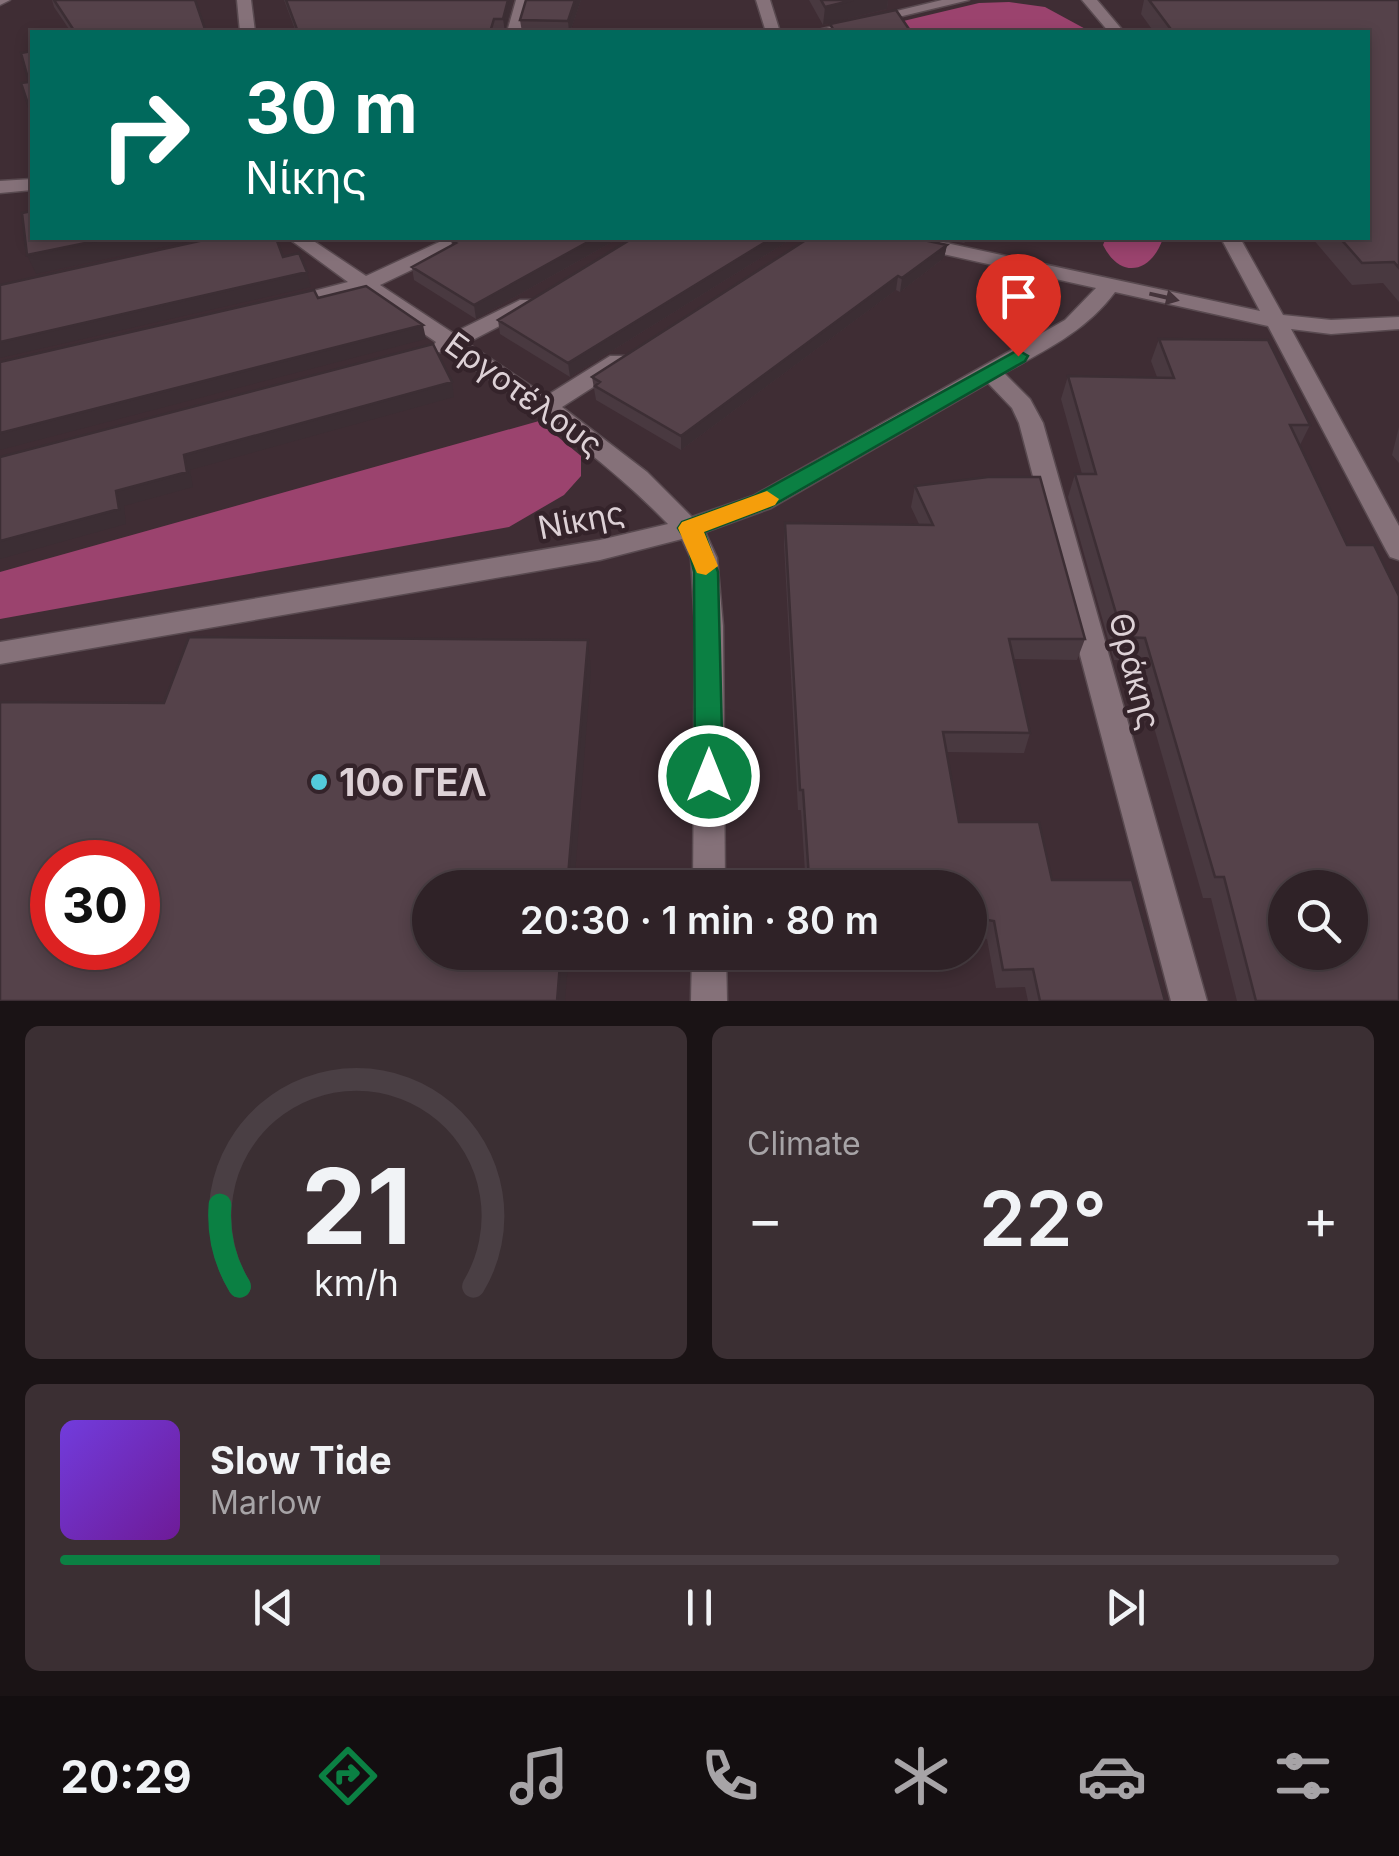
<!DOCTYPE html>
<meta charset="utf-8">
<style>
body{margin:0;font-family:Inter,sans-serif;background:#3b2f33;color:#f1f3f6;height:100vh;display:flex;flex-direction:column;font-size:38px;white-space:nowrap}
*{box-sizing:border-box;margin:0}
p{font-size:32px;color:#a7a4a7}
.icon{flex:none;width:55px;height:55px;fill:none;stroke:currentColor;stroke-width:2;stroke-linecap:round;stroke-linejoin:round}
.map{position:relative;height:1001px;overflow:hidden}
.panel{display:flex;flex-direction:column;gap:25px;padding:25px;background:#1a1315;flex:1}
.panel>*{flex:none}
.banner{position:absolute;left:30px;top:30px;width:1340px;height:210px;border-radius:0px;box-shadow:0 5px 15px #0003,0 0 0 2px #4a3f44;background:#00695c;color:#fff;overflow:hidden}
.buttons{position:absolute;left:1268px;top:870px;display:grid;gap:20px}
.buttons a{display:grid;place-items:center;width:100px;height:100px;border-radius:50%;background:#2f2227;box-shadow:0 5px 15px #0003,0 0 0 2px #4a3f44;font-size:50px}
.speed{position:absolute;left:30px;top:840px;display:flex;gap:20px;font-size:50px;font-weight:700;text-align:center}
.speed>*{display:grid;place-content:center;width:130px;height:130px;border-radius:50%;background:#2f2227;box-shadow:0 5px 15px #0003,0 0 0 2px #4a3f44;line-height:1}
.speed .limit{border:15px solid #d22;background:#fff;color:#111}
.pin{position:absolute;display:grid;place-items:center;width:85px;height:85px;color:#fff;margin:-102px -42px;border-radius:50% 50% 50% 0;rotate:-45deg;box-shadow:0 0 10px #0007}
.pin .icon{rotate:45deg}
.me{position:absolute;width:110px;margin:-55px;rotate:0deg;stroke-linejoin:round;filter:drop-shadow(0 0 8px #0008)}
.turn{display:flex;align-items:center;gap:35px;height:210px;padding:0 50px;font-size:45px}
.turn .icon{width:130px;height:130px;stroke-width:2.5}
.turn b{display:block;font-size:70px;line-height:85px}
.big{font-size:75px;font-weight:600;line-height:1.1}
.panel .widget{flex:1;display:flex;flex-direction:column;justify-content:center;gap:15px;min-width:0;padding:0 35px;border-radius:15px;background:#3b2f33}
.panel .dial{align-items:center;gap:0}
.dial svg{height:260px;overflow:visible;fill:none;stroke:#4a3f44;stroke-width:7;stroke-linecap:round;text-anchor:middle}
.dial text{fill:#f1f3f6;stroke:none}
.song{display:flex;align-items:center;gap:30px}
.cover{width:120px;height:120px;border-radius:15px;background:linear-gradient(135deg,hsl(260 70% 55%),hsl(280 70% 35%))}
.played{height:10px;border-radius:5px;background:linear-gradient(90deg,#0b8043 25%,#4a3f44 25%)}
.keys{display:flex;justify-content:space-around;direction:ltr}
.heat{display:flex;justify-content:space-between;align-items:center;font-size:55px;direction:ltr}
.panel .tiles{flex:1;display:grid;gap:25px;grid-template-columns:1fr 1fr}
.widget:last-child{grid-column:span 2}
.trip{position:absolute;left:412px;top:870px;width:575px;height:100px;border-radius:50px;background:#2f2227;box-shadow:0 5px 15px #0003,0 0 0 2px #4a3f44;font-weight:600;line-height:100px;text-align:center}
.tab-bar{display:flex;height:160px;justify-content:space-around;align-items:center;background:#130e10;color:#a7a4a7}
.tab-bar .icon{width:70px;height:70px}
.tab-bar .active{color:#0b8043}
.tab-bar b{font-size:45px;color:#f1f3f6}
.map>svg:first-child{display:block}
</style>
<div class="map">
<svg width="1399" height="1001" viewBox="0 0 1399 1001">
<rect width="100%" height="100%" fill="#3f2d34"/>
<!-- forest -->
<path fill="#9b436e" d="M1009,2L1045,7L1091,32H857L979,3Z
M1106,238H1163C1152,272 1121,281 1103,245Z
M539,421L581,456V476L564,495L509,527L0,619V572Z"/>
<g fill="none" stroke-linecap="round" stroke-linejoin="round">
<defs>
<path id="minor" d="M0,0H10L0,5Z
M237,0H251L255,32H240Z
M516,0H530L521,32H507Z
M756,0H770L780,32H766Z
M1082,0H1097L1124,32H1109Z
M288,238H309L366,276L448,238H472L470,242L380,285L453,333L520,300H534L537,304L534,308L467,343L546,396L610,356H626L629,361L626,366L562,407L647,472L692,517L753,496L1065,320L1096,288L898,244L889,238H923L1260,311L1221,238H1240L1283,315L1331,320L1399,317V329L1331,334L1291,329L1399,526V560L1390,557L1386,550L1268,326L1115,292C1086,331 1046,350 1004,373L1030,399L1043,423L1207,1001H1171L1019,423L1012,408L988,383L771,508L705,532L717,558L723,626L725,888H693L695,626L691,558L682,539L600,560L0,664V642L600,540L668,524C603,457 527,405 450,352H435L432,347L436,342L361,291L286,310L279,308L276,304L279,300L348,282Z
M692,952H726L727,1001H691Z"/>
<path id="tertiary" d="M942,0H969L836,32H810Z
M32,179V190L0,193V181Z"/>
</defs>
<!-- minor casing -->
<use href="#minor" stroke="#594a50" stroke-width="3"/>
<!-- tertiary casing -->
<use href="#tertiary" stroke="#594a50" stroke-width="3"/>
<!-- minor -->
<use href="#minor" fill="#857179" fill-rule="evenodd"/>
<!-- tertiary -->
<use href="#tertiary" fill="#857179" fill-rule="evenodd"/>
</g>
<!-- wall -->
<path fill="#493940" d="M52,0H195L206,32H71L54,7Z
M284,0H513L506,32H296Z
M526,0H581L570,32H522L520,20Z
M809,0H888L887,9L823,25Z
M1144,0H1399V302L1383,283L1352,285L1312,238H1368V32H1154L1141,14Z
M457,238H619L476,319L414,280L412,267L452,245L451,240Z
M633,238H793L570,377L500,334L498,320Z
M938,238H971L964,243Z
M1009,238H1028L1026,242Z
M947,245L944,258L900,292L896,290L681,450L596,400L592,377Z
M1159,339L1310,425L1300,445L1399,1001H1237L1211,898H1203L1135,661L1114,660L1068,497L1075,474H1082L1061,399L1068,376L1157,377L1151,361Z
M1399,427V463L1392,455Z
M915,486L1085,639L1077,660L1014,659L1030,733L1024,753L947,752L959,822L1052,880L1165,1001H1028L1025,987L996,988L987,939L970,936V888H806L801,810H798L784,544L785,523L919,524L911,507Z"/>
<!-- shaded-wall -->
<path fill="#3c2e34" d="M508,0H513L505,32L503,19Z
M575,0H581L570,32H569L568,21Z
M853,0H888L887,9L823,25L825,7Z
M110,238H206L36,274L27,255Z
M595,238H619L476,319L474,305Z
M772,238H793L570,377L568,363Z
M947,245L944,258L900,292L902,278Z
M307,272L311,287L0,358V342Z
M898,276L896,290L681,450V436Z
M423,325L426,339L0,450V433Z
M452,382L454,397L190,470L193,487L124,506L126,524L0,559V541L116,491L184,455Z
M588,640L591,671L574,888H567Z
M561,952H569L565,1001H557Z"/>
<!-- building -->
<path fill="#55424a" stroke="#3c2e34" stroke-width="2.5" fill-rule="evenodd" d="M54,0H195L206,32H75Z
M286,0H508L503,19H494L490,32H298Z
M526,0H575L568,21L520,20Z
M821,0H853L825,7Z
M1149,0H1399V268L1394,262L1362,263L1340,238H1368V32H1173Z
M896,10L911,32H831L833,29L830,24Z
M32,51V116L21,83L29,82L21,53Z
M32,211V238H110L27,255L22,213Z
M213,238H276L283,257L299,253L307,272L0,342V285Z
M457,238H595L474,305L412,267L456,243L451,240Z
M633,238H772L568,363L498,320Z
M809,238H914L947,245L902,278L898,276L681,436L595,386L600,382L592,377Z
M366,286L423,325L0,433V362L314,290L318,298Z
M1159,339L1268,340L1310,425H1290L1347,545H1374L1399,596V1001H1256L1224,877H1215L1145,638L1123,637L1075,474H1096L1068,376L1174,378ZM1285,888H1350V952H1285Z
M433,344L452,382L184,455L187,472L116,491L119,509L0,541V457Z
M988,477H1040L1085,639H1009L1030,733L943,732L959,822H1039L1052,880H1132L1165,1001H1040L1033,969L1003,970L994,921L970,917V888H833L832,878H809L803,790H800L785,523L933,525L915,486Z
M189,637L588,640L567,888H430V952H561L557,1001H0V702L164,703ZM52,862H138V948H52Z"/>
<!-- one-way arrows -->
<defs><path id="oneway-solid" d="M-6-.8H1V-3.2L6.5 0L1 3.2V.8H-6Z" transform="scale(2.5)"/></defs>
<use fill="#44333a" href="#oneway-solid" transform="translate(1164 297) rotate(13)"/>
<!-- route -->
<path fill="#0b8043" stroke="#07532c" stroke-width="2.5" d="M1018,350L1028,356L1025,361L770,507L704,532L718,572L723,776L719,784L709,788L699,784L695,776L694,572L688,544L678,528L682,522L754,496Z"/>
<!-- slow -->
<path fill="#f59e0b" d="M767,491L779,499L775,505L704,532L718,566L706,575L697,573L678,528L682,522Z"/>
<!-- markers -->
<circle fill="#53cadc" stroke="#34232a" stroke-width="4" cx="319" cy="782" r="10"/>
<g text-anchor="middle" dominant-baseline="central" stroke-width="9" stroke-linejoin="round" paint-order="stroke">
<!-- street labels -->
<g font-size="32" fill="#ddd1d6" stroke="#34232a">
<text transform="translate(524 394) rotate(36)">Εργοτέλους</text>
<text transform="translate(581 520) rotate(-11)">Νίκης</text>
<text transform="translate(1135 671) rotate(75)">Θράκης</text>
</g>
<!-- near-poi labels -->
<g font-size="38" font-weight="bold" fill="#ddd1d6" stroke="#34232a" text-anchor="start">
<text x="339" y="782">10ο ΓΕΛ</text>
</g>
</g>
</svg>
<div class="buttons">
<a><svg class="icon" aria-label="search" viewBox="0 0 24 24"><circle cx="10" cy="10" r="6"/><path d="M15 15l6 6"/></svg></a>
</div>
<div class="speed"><div class="limit">30</div></div>
<div class="pin" style="left:1018px;top:356px;background:#d93025"><svg class="icon" aria-label="arrive" viewBox="0 0 24 24"><path d="M6 21V4h12l-3 4 3 4H6"/></svg></div>
<svg class="me" style="left:709px;top:776px" viewBox="-20 -20 40 40"><circle r="17" fill="#0b8043" stroke="#fff" stroke-width="3"/><path d="M0-11L8 9 0 5-8 9z" fill="#fff"/></svg>
<div class="trip">20:30 · 1 min · 80 m</div>
<div class="banner">
<div class="turn"><svg class="icon" aria-label="right" viewBox="0 0 24 24"><path d="M7 20v-9h11M14 6l5 5-5 5"/></svg><div><b>30 m</b>Νίκης</div></div>
</div>
</div>
<section class="panel">
<div class="tiles">
<div class="widget dial"><svg viewBox="0 0 100 80">
<path d="M14 69A42 42 0 1 1 86 69"/>
<path d="M14 69A42 42 0 0 1 8 44" stroke="#0b8043"/>
<text x="50" y="56" font-size="32" font-weight="700">21</text>
<text x="50" y="72" font-size="11">km/h</text>
</svg></div>
<div class="widget"><p>Climate</p>
<div class="heat"><a>−</a><b class="big">22°</b><a>+</a></div>
</div>
<div class="widget">
<div class="song"><i class="cover"></i><div><b>Slow Tide</b><p>Marlow</p></div></div>
<div class="played"></div>
<div class="keys"><svg class="icon" aria-label="previous" viewBox="0 0 24 24"><path d="M18 5L8 12l10 7zM5 5v14"/></svg><svg class="icon" aria-label="pause" viewBox="0 0 24 24"><path d="M8 5v14M16 5v14"/></svg><svg class="icon" aria-label="next" viewBox="0 0 24 24"><path d="M6 5l10 7-10 7zM19 5v14"/></svg></div>
</div>
</div>
</section>
<nav class="tab-bar">
<b>20:29</b>
<svg class="icon active" aria-label="directions" viewBox="0 0 24 24"><path d="M12 3l9 9-9 9-9-9zM9 14v-3h6M13 9l2 2-2 2"/></svg>
<svg class="icon" aria-label="music" viewBox="0 0 24 24"><path d="M9 18V5l10-2v13"/><circle cx="6" cy="18" r="3"/><circle cx="16" cy="16" r="3"/></svg>
<svg class="icon" aria-label="phone" viewBox="0 0 24 24"><path d="M5 4h4l2 5-3 2q2 4 5 5l2-3 5 2v4C11 20 4 13 5 4z"/></svg>
<svg class="icon" aria-label="climate" viewBox="0 0 24 24"><path d="M12 3v18M4 7l16 10M4 17L20 7"/></svg>
<svg class="icon" aria-label="car" viewBox="0 0 24 24"><path d="M5 17H2v-5l4-1 3-4h7l3 4 3 1v5h-3M9 17h6M6 11h13"/><circle cx="7" cy="17" r="2"/><circle cx="17" cy="17" r="2"/></svg>
<svg class="icon" aria-label="filters" viewBox="0 0 24 24"><path d="M4 7h16M4 17h16"/><circle cx="9" cy="7" r="2"/><circle cx="15" cy="17" r="2"/></svg>
</nav>
